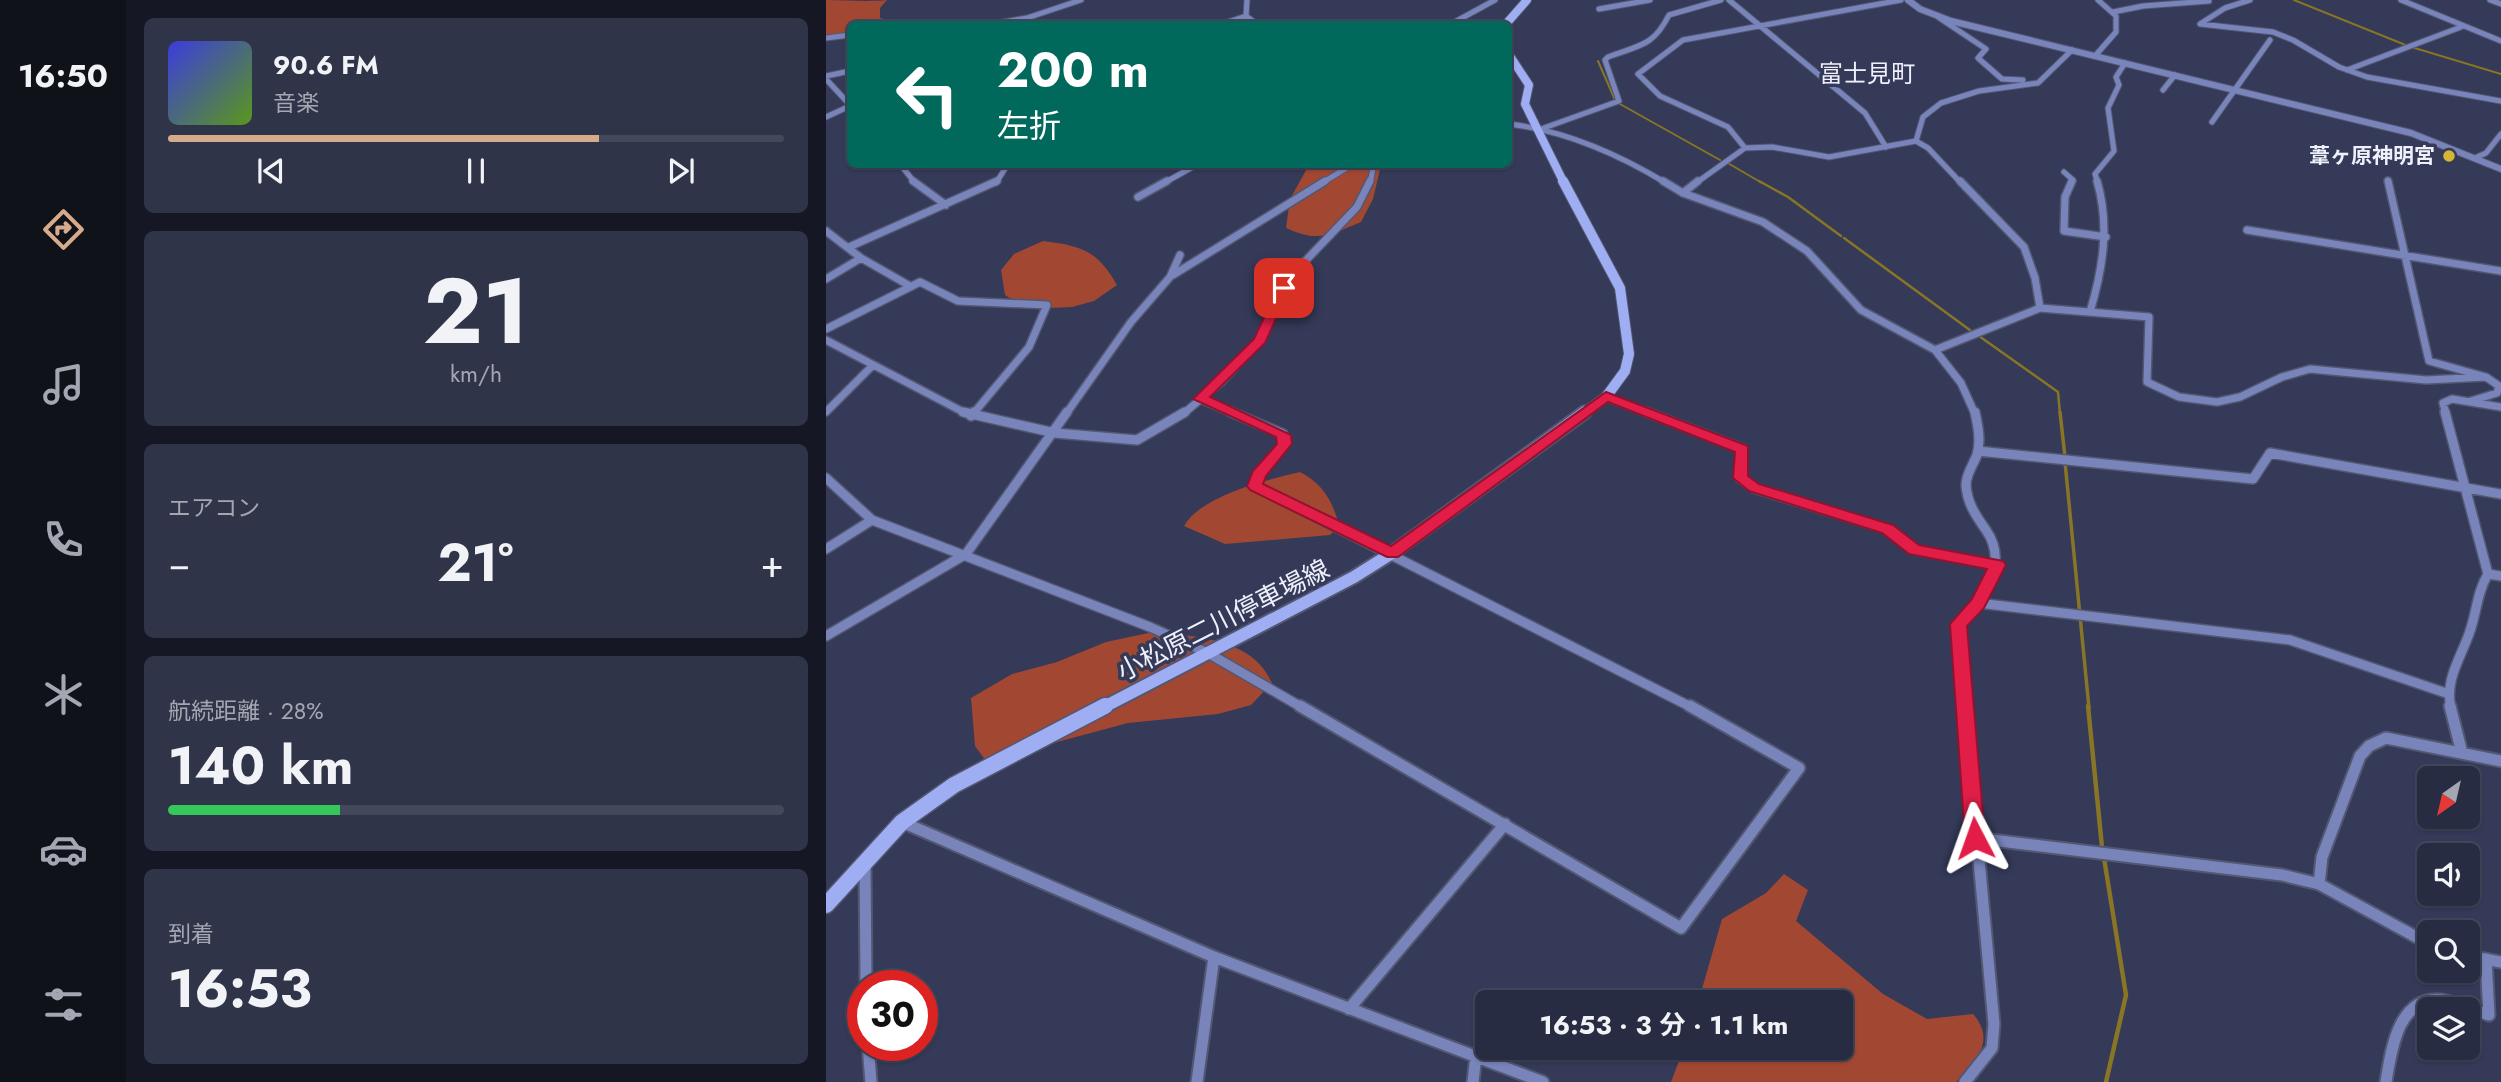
<!DOCTYPE html>
<html lang="ja">
<meta charset="utf-8">
<style>
body{margin:0;font-family:Jost,"Noto Sans JP",sans-serif;background:#2f3449;color:#f1f3f6;height:100vh;display:flex;flex-direction:column;font-size:26px;white-space:nowrap}
*{box-sizing:border-box;margin:0}
p{font-size:23px;color:#a4a7b2}
.icon{flex:none;width:38px;height:38px;fill:none;stroke:currentColor;stroke-width:2;stroke-linecap:round;stroke-linejoin:round}
.map{position:relative;flex:1;overflow:hidden}
.drawer{display:flex;flex-direction:column;gap:18px;padding:18px;background:#151824;width:700px}
.drawer>*{flex:none}
.top-card{position:absolute;left:21px;top:21px;width:665px;height:147px;border-radius:10px;box-shadow:0 2px 5px #0004,0 0 0 2px #43485b;background:#00695c;color:#fff;overflow:hidden}
.needle{width:46px;rotate:214deg}
.tools{position:absolute;left:1591px;top:766px;display:grid;gap:14px}
.tools a{display:grid;place-items:center;width:63px;height:63px;border-radius:10px;background:#272c42;box-shadow:0 2px 5px #0004,0 0 0 2px #43485b;font-size:35px}
.speed{position:absolute;left:21px;top:970px;display:flex;gap:14px;font-size:35px;font-weight:700;text-align:center}
.speed>*{display:grid;place-content:center;width:91px;height:91px;border-radius:50%;background:#272c42;box-shadow:0 2px 5px #0004,0 0 0 2px #43485b;line-height:1}
.speed .limit{border:10px solid #d22;background:#fff;color:#111}
.pin{position:absolute;display:grid;place-items:center;width:60px;height:60px;color:#fff;margin:-30px;border-radius:14px;box-shadow:0 4px 10px #0006}
.me{position:absolute;width:77px;margin:-38px;rotate:356deg;stroke-linejoin:round;filter:drop-shadow(0 0 5px #0008)}
.turn{display:flex;align-items:center;gap:24px;height:147px;padding:0 35px;font-size:32px}
.turn .icon{width:91px;height:91px;stroke-width:2.5}
.turn b{display:block;font-size:49px;line-height:60px}
.big{font-size:52px;font-weight:700;line-height:1.1}
.drawer .card{flex:1;display:flex;flex-direction:column;justify-content:center;gap:10px;min-width:0;padding:0 24px;border-radius:10px;background:#2f3449}
.drawer .dial{align-items:center;gap:0}
.dial b{font-size:91px;line-height:1}
.song{display:flex;align-items:center;gap:21px}
.cover{width:84px;height:84px;border-radius:10px;background:linear-gradient(135deg,hsl(240 70% 55%),hsl(90 70% 35%))}
.played{height:7px;border-radius:4px;background:linear-gradient(90deg,#d6ab8b 70%,#43485b 70%)}
.keys{display:flex;justify-content:space-around;direction:ltr}
.heat{display:flex;justify-content:space-between;align-items:center;font-size:38px;direction:ltr}
.charge{height:10px;border-radius:5px;background:linear-gradient(90deg,#34c759 28%,#43485b 0)}
.trip{position:absolute;left:649px;top:990px;width:378px;height:70px;border-radius:10px;background:#272c42;box-shadow:0 2px 5px #0004,0 0 0 2px #43485b;font-weight:700;line-height:70px;text-align:center}
main{display:flex;flex:1;min-height:0}
.dock{display:flex;flex-direction:column;width:126px;justify-content:space-around;align-items:center;background:#10121a;color:#a4a7b2}
.dock .icon{width:49px;height:49px}
.dock .current{color:#d6ab8b}
.dock b{font-size:32px;color:#f1f3f6}
.map>svg:first-child{display:block}
</style>
<main>
<nav class="dock">
<b>16:50</b>
<svg class="icon current" aria-label="directions" viewBox="0 0 24 24"><path d="M12 3l9 9-9 9-9-9zM9 14v-3h6M13 9l2 2-2 2"/></svg>
<svg class="icon" aria-label="music" viewBox="0 0 24 24"><path d="M9 18V5l10-2v13"/><circle cx="6" cy="18" r="3"/><circle cx="16" cy="16" r="3"/></svg>
<svg class="icon" aria-label="phone" viewBox="0 0 24 24"><path d="M5 4h4l2 5-3 2q2 4 5 5l2-3 5 2v4C11 20 4 13 5 4z"/></svg>
<svg class="icon" aria-label="climate" viewBox="0 0 24 24"><path d="M12 3v18M4 7l16 10M4 17L20 7"/></svg>
<svg class="icon" aria-label="car" viewBox="0 0 24 24"><path d="M5 17H2v-5l4-1 3-4h7l3 4 3 1v5h-3M9 17h6M6 11h13"/><circle cx="7" cy="17" r="2"/><circle cx="17" cy="17" r="2"/></svg>
<svg class="icon" aria-label="filters" viewBox="0 0 24 24"><path d="M4 7h16M4 17h16"/><circle cx="9" cy="7" r="2"/><circle cx="15" cy="17" r="2"/></svg>
</nav>
<section class="drawer">
<div class="card">
<div class="song"><i class="cover"></i><div><b>90.6 FM</b><p>音楽</p></div></div>
<div class="played"></div>
<div class="keys"><svg class="icon" aria-label="previous" viewBox="0 0 24 24"><path d="M18 5L8 12l10 7zM5 5v14"/></svg><svg class="icon" aria-label="pause" viewBox="0 0 24 24"><path d="M8 5v14M16 5v14"/></svg><svg class="icon" aria-label="next" viewBox="0 0 24 24"><path d="M6 5l10 7-10 7zM19 5v14"/></svg></div>
</div>
<div class="card dial"><b>21</b><p>km/h</p></div>
<div class="card"><p>エアコン</p>
<div class="heat"><a>−</a><b class="big">21°</b><a>+</a></div>
</div>
<div class="card"><p>航続距離 · 28%</p><b class="big">140 km</b><div class="charge"></div></div>
<div class="card"><p>到着</p><b class="big">16:53</b></div>
</section>
<div class="map">
<svg width="1675" height="1082" viewBox="0 0 1675 1082">
<rect width="100%" height="100%" fill="#343a58"/>
<!-- forest -->
<path fill="#a24832" d="M0,0C22,0 39,2 61,0L54,8V18L80,24H24V33L0,37Z
M483,165H555L547,199L535,222C503,235 493,243 460,228L464,199Z
M217,241C256,246 271,250 291,285L268,301L246,307L202,309L179,295L175,270L188,254Z
M474,472C497,484 507,501 513,526L504,535L399,544L358,526C374,496 443,479 474,472Z
M332,631C374,638 427,639 446,683L425,705L392,714L302,723L160,761L149,746L145,698L186,674L231,662L280,642Z
M958,874L982,890L970,921L1057,994L1101,1019L1147,1014C1170,1040 1151,1061 1130,1082H845L858,1048H1015V1003H872L896,919L940,893Z"/>
<g fill="none" stroke-linecap="round" stroke-linejoin="round">
<!-- stream-far3 -->
<path stroke="#887525" stroke-width="2" d="M1468,0L1582,46L1675,74
M772,61L789,100
M794,104L894,160
M900,162L936,183"/>
<!-- stream-far2 -->
<path stroke="#887525" stroke-width="2.5" d="M933,181L962,197L1015,236
M1018,238L1148,333
M1153,336L1232,392L1234,414"/>
<!-- stream-far1 -->
<path stroke="#887525" stroke-width="3.5" d="M1234,412L1239,457
M1239,462L1263,708"/>
<!-- stream -->
<path stroke="#887525" stroke-width="4.5" d="M1262,706L1276,847
M1278,858L1300,995L1280,1082"/>
<defs>
<path id="minor-far3" d="M903,0L1039,113L1060,147
M1424,0L1399,8L1374,24L1447,32L1467,40L1513,67L1541,77L1675,101
M1575,0L1675,41
M1664,0L1675,4
M773,9L824,0
M1287,12L1317,6L1383,1
M420,16L421,0
M420,16L431,24
M1112,17L1160,49L1152,58L1176,79L1197,80
M93,24H158
M165,24L201,18L255,0
M396,24L420,16
M625,24L669,0
M0,38L24,35
M1269,56L1290,32V16L1272,0
M1521,70L1635,27
M0,76L24,71
M0,79L24,105
M1337,90L1349,75
M0,117L24,106
M1386,122L1444,40
M682,124C737,130 792,154 840,183
M715,129L793,101L779,60L782,57C813,45 827,47 843,15L895,0
M1090,141L1097,117L1115,103L1153,91L1212,83L1246,50
M919,148L902,127L834,96L812,74L857,40L1075,0
M1651,157L1660,153L1675,134
M74,164L89,183
M1238,172L1247,180L1245,183
M170,183L182,164
M338,183L372,164
M496,183L527,164
M544,183L548,164
M870,183L919,148L946,147L1003,157L1090,141L1102,148L1135,183
M1272,183L1269,174L1288,151L1282,108L1293,85L1290,77L1299,63"/>
<path id="minor-far2" d="M87,181L120,205
M837,181L857,193L937,222L981,251L1035,310L1109,350L1135,383L1149,414
M1134,181L1198,247L1209,278L1214,308
M1246,181L1239,197L1238,231L1280,237
M1562,181L1603,361L1660,377L1673,386L1671,393L1645,401
M857,193L872,181
M312,197L341,181
M1421,230L1675,271
M0,231L35,258L84,286
M23,247L171,181
M347,275L499,181
M0,279L35,258
M1264,312C1277,268 1284,225 1271,181
M0,329L94,282L132,301L221,305L203,347L147,414
M0,340L141,414
M1109,350L1214,308L1323,317L1321,382L1353,397L1391,402L1414,397L1456,377L1484,369L1600,380L1660,377
M780,397L824,414
M374,399L409,414
M0,412L46,366
M240,414L305,322L344,277L354,255
M357,414L395,382L434,340L464,277L531,207L544,181
M1620,414L1617,403L1626,399L1675,407"/>
<path id="minor-far1" d="M137,412L229,433L311,440L359,412
M405,412L457,434L458,444L433,474L429,486L867,708
M820,412L917,449L914,478L928,488L1061,529L1089,550L1171,565
M1619,412L1662,574C1651,592 1651,611 1644,631C1636,656 1618,680 1625,708
M145,416L148,412
M1152,451L1427,479L1444,453L1675,494
M0,478L46,520L324,627L382,653L477,708
M0,549L46,520
M1662,574L1675,576
M1152,603L1464,640L1623,694
M0,636L140,554L241,412
M1140,708L1132,624C1157,598 1184,565 1160,530C1150,516 1141,503 1140,485C1140,474 1147,465 1151,455C1155,441 1152,426 1149,412"/>
<path id="minor" d="M474,706L855,928L973,768L864,706
M1624,706L1636,753
M76,822L388,957L717,1082
M1149,838L1456,875L1493,884L1603,944
M39,863L40,985
M1493,884L1496,857L1534,756L1543,746L1560,738L1675,761
M1642,956L1675,962
M523,1009L679,824
M42,1045L45,1082
M371,1082L388,957
M647,1082L650,1055
M1139,1082L1166,1048L1168,1024L1139,706
M1560,1082C1565,1051 1572,995 1616,1000C1632,1003 1647,1010 1663,1015L1660,959"/>
<path id="tertiary" d="M1082,0L1094,9L1125,21L1585,133L1675,169"/>
<path id="secondary-far3" d="M680,24L701,0
M682,53L703,85L699,104L738,183"/>
<path id="secondary-far2" d="M737,181L794,288L803,354L799,371L780,397L757,414"/>
<path id="secondary-far1" d="M276,708L528,577L566,553L759,412"/>
<path id="secondary" d="M0,905L76,822L128,785L279,706"/>
</defs>
<!-- minor-far3 casing -->
<use href="#minor-far3" stroke="#525772" stroke-width="7"/>
<!-- minor-far2 casing -->
<use href="#minor-far2" stroke="#525772" stroke-width="10"/>
<!-- minor-far1 casing -->
<use href="#minor-far1" stroke="#525772" stroke-width="12"/>
<!-- minor casing -->
<use href="#minor" stroke="#525772" stroke-width="15"/>
<!-- tertiary casing -->
<use href="#tertiary" stroke="#525772" stroke-width="8"/>
<!-- secondary-far3 casing -->
<use href="#secondary-far3" stroke="#525772" stroke-width="10"/>
<!-- secondary-far2 casing -->
<use href="#secondary-far2" stroke="#525772" stroke-width="12"/>
<!-- secondary-far1 casing -->
<use href="#secondary-far1" stroke="#525772" stroke-width="16"/>
<!-- secondary casing -->
<use href="#secondary" stroke="#525772" stroke-width="19"/>
<!-- minor-far3 -->
<use href="#minor-far3" stroke="#7984bb" stroke-width="5"/>
<!-- minor-far2 -->
<use href="#minor-far2" stroke="#7984bb" stroke-width="7"/>
<!-- minor-far1 -->
<use href="#minor-far1" stroke="#7984bb" stroke-width="9"/>
<!-- minor -->
<use href="#minor" stroke="#7984bb" stroke-width="11"/>
<!-- tertiary -->
<use href="#tertiary" stroke="#7984bb" stroke-width="6"/>
<!-- secondary-far3 -->
<use href="#secondary-far3" stroke="#9fadf3" stroke-width="8"/>
<!-- secondary-far2 -->
<use href="#secondary-far2" stroke="#9fadf3" stroke-width="10"/>
<!-- secondary-far1 -->
<use href="#secondary-far1" stroke="#9fadf3" stroke-width="12"/>
<!-- secondary -->
<use href="#secondary" stroke="#9fadf3" stroke-width="16"/>
</g>
<!-- route -->
<path fill="#e11d48" stroke="#92132f" stroke-width="2" d="M458,284L464,288L439,343L384,397L465,435L466,444L440,476L437,484L565,546L780,392L922,446V476L933,484L1067,525L1093,545L1177,561L1180,565L1158,608L1141,626L1159,838L1156,844L1149,847L1142,844L1139,838L1124,624L1146,599L1161,569L1083,554L1056,533L923,491L907,478L909,452L782,402L572,557H561L424,490L421,486L427,471L451,444L450,437L367,399L428,339L452,288Z"/>
<!-- markers -->
<circle fill="#d4b635" stroke="#343a58" stroke-width="2.5" cx="1623" cy="156" r="7"/>
<g text-anchor="middle" dominant-baseline="central" stroke-width="7" stroke-linejoin="round" paint-order="stroke">
<!-- far-poi labels -->
<g font-size="21" font-weight="bold" fill="#eef0fc" stroke="#343a58" text-anchor="end">
<text x="1609" y="156">葦ヶ原神明宮</text>
</g>
<!-- far-quarter labels -->
<g font-size="24" fill="#eef0fc" stroke="#343a58">
<text x="1041" y="73">富士見町</text>
</g>
<!-- street labels -->
<g font-size="26" fill="#eef0fc" stroke="#343a58">
<text transform="translate(397 620) rotate(-27)">小松原二川停車場線</text>
</g>
</g>
</svg>
<div class="tools">
<a><svg class="needle" viewBox="-14 -14 28 28"><path d="M0-13l5 13h-10z" fill="#e53935"/><path d="M0 13l5-13h-10z" fill="#a4a7b2"/></svg></a>
<a><svg class="icon" aria-label="sound" viewBox="0 0 24 24"><path d="M4 9h4l5-4v14l-5-4H4zM17 9q2 3 0 6"/></svg></a>
<a><svg class="icon" aria-label="search" viewBox="0 0 24 24"><circle cx="10" cy="10" r="6"/><path d="M15 15l6 6"/></svg></a>
<a><svg class="icon" aria-label="layers" viewBox="0 0 24 24"><path d="M12 4l9 5-9 5-9-5zM3 14l9 5 9-5"/></svg></a>
</div>
<div class="speed"><div class="limit">30</div></div>
<div class="pin" style="left:458px;top:288px;background:#d93025"><svg class="icon" aria-label="arrive" viewBox="0 0 24 24"><path d="M6 21V4h12l-3 4 3 4H6"/></svg></div>
<svg class="me" style="left:1149px;top:838px" viewBox="-20 -20 40 40"><path d="M0-17L14 15 0 8-14 15z" fill="#e11d48" stroke="#fff" stroke-width="4"/></svg>
<div class="trip">16:53 · 3 分 · 1.1 km</div>
<div class="top-card">
<div class="turn"><svg class="icon" aria-label="left" viewBox="0 0 24 24"><path d="M17 20v-9H6M10 6l-5 5 5 5"/></svg><div><b>200 m</b>左折</div></div>
</div>
</div>
</main>
